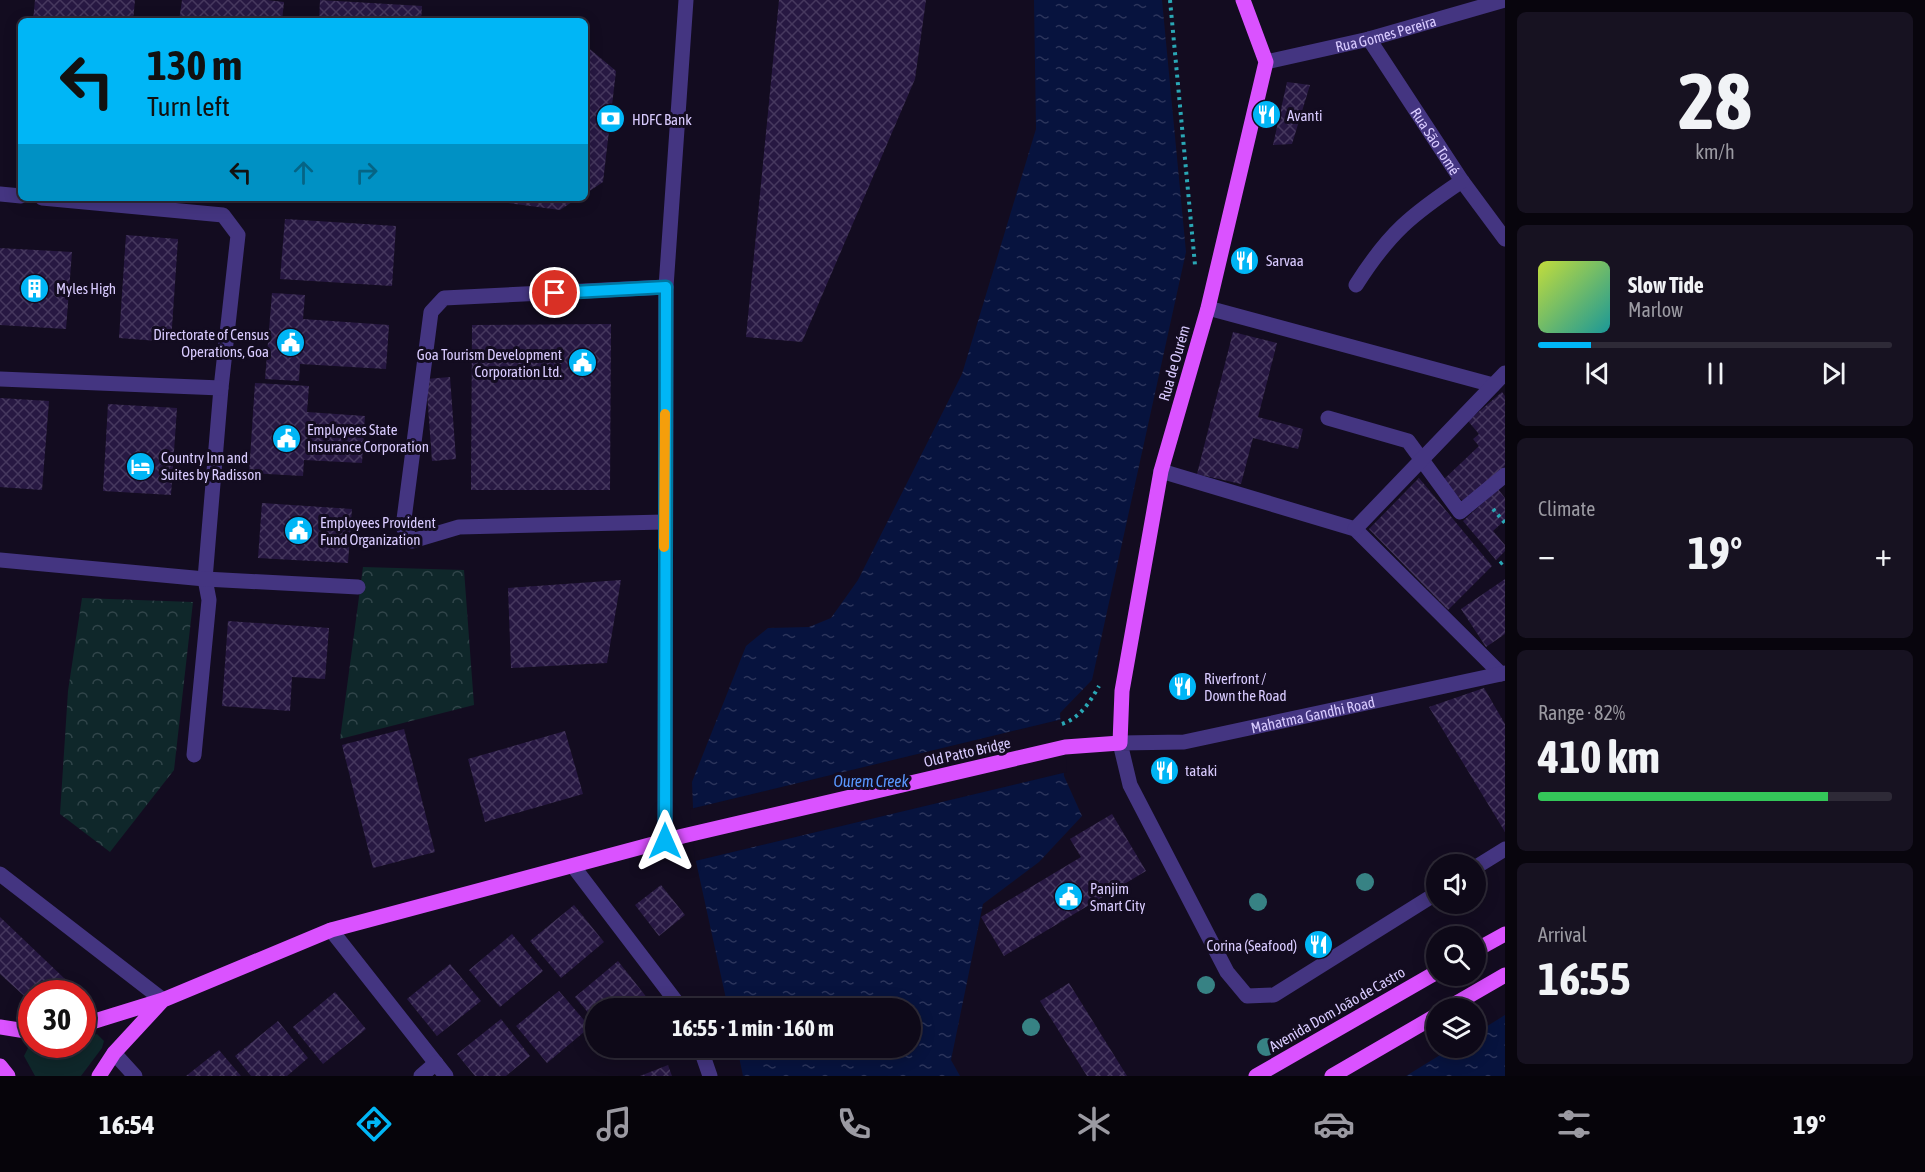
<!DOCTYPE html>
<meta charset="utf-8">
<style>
body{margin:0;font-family:"Asap Condensed",sans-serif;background:#171221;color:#f1f3f6;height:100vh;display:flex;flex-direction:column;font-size:22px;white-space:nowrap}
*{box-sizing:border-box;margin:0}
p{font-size:20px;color:#9b9aa2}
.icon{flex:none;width:33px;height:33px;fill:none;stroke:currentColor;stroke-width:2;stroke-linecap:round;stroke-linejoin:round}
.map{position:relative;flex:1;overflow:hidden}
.sheet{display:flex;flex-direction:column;gap:12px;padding:12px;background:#08050d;width:420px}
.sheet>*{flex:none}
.hud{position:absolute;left:18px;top:18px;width:570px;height:183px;border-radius:9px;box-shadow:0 3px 15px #0003,0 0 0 2px #2e2a37;background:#00b6f6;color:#111;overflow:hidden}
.controls{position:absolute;left:1426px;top:854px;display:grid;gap:12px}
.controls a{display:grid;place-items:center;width:60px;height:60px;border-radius:50%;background:#0e0918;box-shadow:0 3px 15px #0003,0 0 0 2px #2e2a37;font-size:30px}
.speed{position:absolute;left:18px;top:980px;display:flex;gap:12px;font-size:30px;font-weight:700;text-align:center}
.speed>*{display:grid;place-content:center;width:78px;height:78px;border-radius:50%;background:#0e0918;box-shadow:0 3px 15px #0003,0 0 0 2px #2e2a37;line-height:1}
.speed .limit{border:9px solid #d22;background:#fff;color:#111}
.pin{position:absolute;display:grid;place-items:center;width:51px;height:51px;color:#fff;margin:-26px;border:3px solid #fff;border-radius:50%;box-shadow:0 2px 6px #0007}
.me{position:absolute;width:66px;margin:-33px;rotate:0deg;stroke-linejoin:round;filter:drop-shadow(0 0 4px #0008)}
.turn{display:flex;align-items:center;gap:21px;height:126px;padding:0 30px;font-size:27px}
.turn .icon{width:78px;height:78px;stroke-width:2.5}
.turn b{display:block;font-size:42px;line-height:51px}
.lanes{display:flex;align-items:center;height:57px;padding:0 30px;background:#0003;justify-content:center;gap:30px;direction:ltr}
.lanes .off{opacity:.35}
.big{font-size:45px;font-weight:700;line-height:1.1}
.sheet .widget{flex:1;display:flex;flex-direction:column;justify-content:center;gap:9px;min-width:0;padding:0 21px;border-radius:9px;background:#171221}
.sheet .dial{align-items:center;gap:0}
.dial b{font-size:78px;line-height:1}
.song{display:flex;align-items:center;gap:18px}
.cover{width:72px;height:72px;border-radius:9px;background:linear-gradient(135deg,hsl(70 70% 55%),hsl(180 70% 35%))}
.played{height:6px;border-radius:3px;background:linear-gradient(90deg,#00b6f6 15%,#2e2a37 15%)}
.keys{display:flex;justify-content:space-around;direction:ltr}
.heat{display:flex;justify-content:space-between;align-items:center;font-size:33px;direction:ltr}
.charge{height:9px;border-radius:4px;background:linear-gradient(90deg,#34c759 82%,#2e2a37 0)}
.trip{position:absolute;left:585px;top:998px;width:336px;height:60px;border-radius:30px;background:#0e0918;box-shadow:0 3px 15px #0003,0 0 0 2px #2e2a37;font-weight:700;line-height:60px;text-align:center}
.tab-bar{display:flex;height:96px;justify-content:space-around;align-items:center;background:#06040a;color:#9b9aa2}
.tab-bar .icon{width:42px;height:42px}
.tab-bar .on{color:#00b6f6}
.tab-bar b{font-size:27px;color:#f1f3f6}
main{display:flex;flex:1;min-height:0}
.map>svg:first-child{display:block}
</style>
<main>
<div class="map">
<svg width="1505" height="1076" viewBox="0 0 1505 1076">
<defs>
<pattern id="forest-crowns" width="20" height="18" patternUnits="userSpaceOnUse" patternTransform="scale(1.5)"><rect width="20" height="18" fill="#0f272a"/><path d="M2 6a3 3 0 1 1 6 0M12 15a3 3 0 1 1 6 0" fill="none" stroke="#31454a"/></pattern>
<pattern id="water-ripples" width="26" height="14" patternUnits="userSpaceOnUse" patternTransform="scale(1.5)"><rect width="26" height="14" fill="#07133e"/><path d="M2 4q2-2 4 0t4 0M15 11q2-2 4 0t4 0" fill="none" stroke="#2b345b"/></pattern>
<pattern id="building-cross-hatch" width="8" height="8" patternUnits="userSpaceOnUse" patternTransform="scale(1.5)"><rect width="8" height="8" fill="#271842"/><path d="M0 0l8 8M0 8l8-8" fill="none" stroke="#46385e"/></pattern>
</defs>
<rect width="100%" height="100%" fill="#130c20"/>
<!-- grass -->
<path fill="#0f272a" d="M97,1034L104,1041L102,1048L81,1076H35L24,1056L28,1048L50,1044H82L83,1037Z"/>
<!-- forest -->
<path fill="url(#forest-crowns)" d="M363,567L464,570L474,705L340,739Z
M82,598L193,602L174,770L110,852L60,814L68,691Z"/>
<!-- water -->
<path fill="url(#water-ripples)" d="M1034,0H1162L1186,252L1092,680L1060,713L1064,776L1082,816L1039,862L983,904L951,1060L960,1076H743L737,1047H910V1008H728L695,857L692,782L746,646L768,628L809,627L831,618L858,580L962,374L1036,129Z
M1505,1015V1076H1406L1453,1047H1476V1033Z"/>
<!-- pier -->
<path fill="#130c20" d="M1063,719L1067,772L695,861L690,809Z"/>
<!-- building -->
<path fill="url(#building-cross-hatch)" d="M35,0H135L133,21H33Z
M182,0H267L284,2L282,21H179Z
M320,0L422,6L421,21H319Z
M779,0H926L915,79L802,342L746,337Z
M585,45L616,71L603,182L585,194Z
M1287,82L1310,85L1292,144L1273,145Z
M471,198H578L560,210Z
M285,219L396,226L392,286L280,279Z
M126,235L178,239L171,342L119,338Z
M0,248L72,252L66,329L0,325Z
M272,293L305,295L303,319L389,325L386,369L300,364L299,381L265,379Z
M611,324L610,490H471L472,325Z
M1233,332L1277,343L1258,417L1303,429L1298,449L1253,438L1241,484L1197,474Z
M450,377L456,459L432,461L426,379Z
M255,383L309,386L307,412L365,416L362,463L304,460L303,476L249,473Z
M1502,392L1505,396V466L1466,504L1442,481L1479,446L1473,439L1479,434L1468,421Z
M0,398L49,401L42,490L0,487Z
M108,404L177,408L171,495L103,491Z
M1419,478L1492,566L1448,610L1369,529Z
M1498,489L1505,498V520L1493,531L1505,545V551L1496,560L1463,521Z
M262,503L352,509L348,563L258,558Z
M1505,579V634L1486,647L1461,609Z
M621,580L607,663L511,668L508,588Z
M228,621L329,628L325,679L292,677L290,711L222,706Z
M1484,688L1505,724V832L1429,707Z
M404,729L435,852L373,868L342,745Z
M565,731L583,794L485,822L468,759Z
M1112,814L1146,871L1004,956L981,917L1081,857L1070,839Z
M661,885L685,915L659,936L635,905Z
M574,905L604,942L561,978L530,941Z
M0,917L65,979L52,993H32V1003L0,974Z
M512,934L543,971L500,1007L469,970Z
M618,961L648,999L636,1008H596V1022L575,997Z
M450,964L481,1001L437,1036L407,999Z
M1069,983L1127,1076H1087L1040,1001Z
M559,991L590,1027L547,1063L516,1026Z
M335,992L366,1029L323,1064L293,1027Z
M501,1019L530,1056L506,1076H475L457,1054Z
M278,1021L308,1058L287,1076H251L235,1056Z
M219,1050L241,1076H186Z
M668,1065L672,1076H640Z"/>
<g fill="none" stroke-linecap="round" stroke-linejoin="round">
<!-- path -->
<path stroke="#2aa7b5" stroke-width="4" stroke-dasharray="3 4.5" stroke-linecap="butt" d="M1170,0L1195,265
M1493,509L1505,523
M1500,564L1505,560
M1062,724C1080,718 1090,702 1099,686"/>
<!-- minor -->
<g stroke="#443581" stroke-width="15">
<path id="s1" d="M1369,39L1462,181L1505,239"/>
<path id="s2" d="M1266,62L1369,39L1505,0"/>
<path d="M0,194L21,196"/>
<path d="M42,198L223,215L238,235L221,388L205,579L209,600L194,755"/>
<path d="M1356,285C1389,233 1411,215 1462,181"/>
<path d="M1208,308L1493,385"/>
<path d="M0,379L221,388"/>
<path d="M1328,418L1408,441L1460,512L1505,475"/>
<path d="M1161,471L1355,529L1501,674"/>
<path d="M664,522L459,527L412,541L403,527L431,312L444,298L666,287"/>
<path d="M1355,529L1505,373"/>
<path d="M0,560L205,579L358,587"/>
<path d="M665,841L666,287L686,0"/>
<path d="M573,866L681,1008"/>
<path d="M1476,867L1505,849"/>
<path d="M0,874L163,1000"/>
<path id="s3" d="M1437,893L1274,995L1247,996L1227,972L1130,785L1120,743L1184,742L1505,673"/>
<path d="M331,930L446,1076"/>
<path d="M700,1047L710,1076"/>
<path d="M114,1053L135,1076"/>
<path d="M421,1076L436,1063"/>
</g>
<!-- major -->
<path stroke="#da52ff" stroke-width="15" d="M1476,950L1505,934
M1448,1008L1505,975
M82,1025L163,1000L331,930L683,836L1065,747L1120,743L1122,691L1161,471L1208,308L1266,62L1243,0
M0,1027L32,1032
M0,1066L8,1076
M99,1076L114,1053L163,1000
M1256,1076L1437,972
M1332,1076L1437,1015"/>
</g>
<!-- trees -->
<g fill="#378284">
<circle cx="1365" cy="882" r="9"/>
<circle cx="1258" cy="902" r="9"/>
<circle cx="1206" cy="985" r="9"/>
<circle cx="1031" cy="1027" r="9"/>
<circle cx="1266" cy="1047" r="9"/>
</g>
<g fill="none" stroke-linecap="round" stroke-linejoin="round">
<defs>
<path id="route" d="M555,293L666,287L665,841"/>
</defs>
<!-- route casing -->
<use href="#route" stroke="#0076a0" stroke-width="15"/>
<!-- route -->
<use href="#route" stroke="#00b6f6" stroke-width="10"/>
<!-- slow -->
<path stroke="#f59e0b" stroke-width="10" d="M664,547L665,414"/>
</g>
<!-- icons -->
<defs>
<symbol id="restaurant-disc" viewBox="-11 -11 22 22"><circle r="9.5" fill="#00b6f6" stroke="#130c20"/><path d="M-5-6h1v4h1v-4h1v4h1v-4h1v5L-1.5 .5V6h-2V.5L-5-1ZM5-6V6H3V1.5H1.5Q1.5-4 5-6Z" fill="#fff"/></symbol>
<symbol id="bank-disc" viewBox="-11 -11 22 22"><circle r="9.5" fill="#00b6f6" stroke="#130c20"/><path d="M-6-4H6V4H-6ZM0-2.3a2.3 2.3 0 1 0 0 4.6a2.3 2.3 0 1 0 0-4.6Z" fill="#fff"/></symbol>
<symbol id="building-disc" viewBox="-11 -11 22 22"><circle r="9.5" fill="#00b6f6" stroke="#130c20"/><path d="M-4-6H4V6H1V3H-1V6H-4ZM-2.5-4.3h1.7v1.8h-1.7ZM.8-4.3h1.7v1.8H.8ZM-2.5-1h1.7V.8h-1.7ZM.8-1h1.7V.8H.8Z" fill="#fff"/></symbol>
<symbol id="civic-disc" viewBox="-11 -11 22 22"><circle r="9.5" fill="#00b6f6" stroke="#130c20"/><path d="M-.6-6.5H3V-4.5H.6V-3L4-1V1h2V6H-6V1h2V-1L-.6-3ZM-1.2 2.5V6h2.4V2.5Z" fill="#fff"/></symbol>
<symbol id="hotel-disc" viewBox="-11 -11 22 22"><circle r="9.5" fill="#00b6f6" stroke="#130c20"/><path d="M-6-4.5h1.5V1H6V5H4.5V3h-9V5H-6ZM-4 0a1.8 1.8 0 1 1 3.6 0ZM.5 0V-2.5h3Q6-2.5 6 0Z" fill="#fff"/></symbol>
</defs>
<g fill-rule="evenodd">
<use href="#restaurant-disc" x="1250" y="98" width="33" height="33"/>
<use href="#bank-disc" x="594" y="102" width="33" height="33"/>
<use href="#restaurant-disc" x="1228" y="244" width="33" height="33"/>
<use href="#building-disc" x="18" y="272" width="33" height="33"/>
<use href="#civic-disc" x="274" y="326" width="33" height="33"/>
<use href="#civic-disc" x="566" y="346" width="33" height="33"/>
<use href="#civic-disc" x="270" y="422" width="33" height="33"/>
<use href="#hotel-disc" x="124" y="450" width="33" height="33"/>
<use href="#civic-disc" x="282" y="514" width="33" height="33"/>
<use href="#restaurant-disc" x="1166" y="670" width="33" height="33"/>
<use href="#restaurant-disc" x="1148" y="754" width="33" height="33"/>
<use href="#civic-disc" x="1052" y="880" width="33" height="33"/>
<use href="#restaurant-disc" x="1302" y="928" width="33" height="33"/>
</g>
<g text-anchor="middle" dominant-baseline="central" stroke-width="6" stroke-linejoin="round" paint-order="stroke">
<!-- street labels -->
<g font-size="15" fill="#d9cbff" stroke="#130c20">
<text stroke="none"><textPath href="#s2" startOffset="123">Rua Gomes Pereira</textPath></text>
<text stroke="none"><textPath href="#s1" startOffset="122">Rua São Tomé</textPath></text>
<text transform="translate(1174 363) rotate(-74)">Rua de Ourém</text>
<text stroke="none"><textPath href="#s3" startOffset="700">Mahatma Gandhi Road</textPath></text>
<text transform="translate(967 752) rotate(-13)">Old Patto Bridge</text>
<text transform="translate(1337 1009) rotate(-30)">Avenida Dom João de Castro</text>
</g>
<!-- poi labels -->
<g font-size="15" fill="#d9cbff" stroke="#130c20" text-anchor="start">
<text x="1287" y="115">Avanti</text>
<text x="632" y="119">HDFC Bank</text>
<text x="1266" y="260">Sarvaa</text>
<text x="56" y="288">Myles High</text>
<text x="269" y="334" text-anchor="end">Directorate of Census<tspan x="269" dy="17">Operations, Goa</tspan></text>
<text x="562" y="354" text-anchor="end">Goa Tourism Development<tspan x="562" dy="17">Corporation Ltd.</tspan></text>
<text x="307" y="429">Employees State<tspan x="307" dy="17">Insurance Corporation</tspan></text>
<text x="161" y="457">Country Inn and<tspan x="161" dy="17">Suites by Radisson</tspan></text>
<text x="320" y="522">Employees Provident<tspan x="320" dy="17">Fund Organization</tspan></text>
<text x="1204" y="678">Riverfront /<tspan x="1204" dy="17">Down the Road</tspan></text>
<text x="1185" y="770">tataki</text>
<text x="1090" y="888">Panjim<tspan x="1090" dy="17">Smart City</tspan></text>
<text x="1297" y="945" text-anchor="end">Corina (Seafood)</text>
</g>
<!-- water labels -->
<g font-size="16" font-style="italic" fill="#5998ff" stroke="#130c20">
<text x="871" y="781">Ourem Creek</text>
</g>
</g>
</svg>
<div class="controls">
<a><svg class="icon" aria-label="sound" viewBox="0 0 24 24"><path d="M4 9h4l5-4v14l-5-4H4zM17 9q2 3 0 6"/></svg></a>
<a><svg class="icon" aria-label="search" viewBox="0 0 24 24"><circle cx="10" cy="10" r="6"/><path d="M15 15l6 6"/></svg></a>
<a><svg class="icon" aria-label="layers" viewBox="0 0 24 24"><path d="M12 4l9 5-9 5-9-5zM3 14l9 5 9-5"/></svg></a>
</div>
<div class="speed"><div class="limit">30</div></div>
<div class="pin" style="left:555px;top:293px;background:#d93025"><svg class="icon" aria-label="arrive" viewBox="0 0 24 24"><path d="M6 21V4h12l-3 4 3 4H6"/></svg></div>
<svg class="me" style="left:665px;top:841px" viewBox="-20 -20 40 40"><path d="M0-17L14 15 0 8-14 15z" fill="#00b6f6" stroke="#fff" stroke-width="4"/></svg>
<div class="trip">16:55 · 1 min · 160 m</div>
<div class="hud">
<div class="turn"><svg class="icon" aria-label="left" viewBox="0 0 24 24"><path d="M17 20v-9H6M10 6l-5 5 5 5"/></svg><div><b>130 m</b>Turn left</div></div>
<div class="lanes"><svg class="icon" aria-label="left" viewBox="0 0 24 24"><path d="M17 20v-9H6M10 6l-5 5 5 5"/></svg><svg class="icon off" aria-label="ahead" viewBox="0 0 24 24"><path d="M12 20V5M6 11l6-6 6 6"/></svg><svg class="icon off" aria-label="right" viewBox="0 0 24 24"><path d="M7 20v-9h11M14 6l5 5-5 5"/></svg></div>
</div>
</div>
<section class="sheet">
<div class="widget dial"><b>28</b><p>km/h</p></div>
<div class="widget">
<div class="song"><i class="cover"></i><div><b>Slow Tide</b><p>Marlow</p></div></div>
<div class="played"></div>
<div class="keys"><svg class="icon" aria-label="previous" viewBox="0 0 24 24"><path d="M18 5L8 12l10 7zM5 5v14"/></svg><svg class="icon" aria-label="pause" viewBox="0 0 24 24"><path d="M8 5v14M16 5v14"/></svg><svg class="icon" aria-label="next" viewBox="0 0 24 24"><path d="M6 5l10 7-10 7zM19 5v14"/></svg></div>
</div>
<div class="widget"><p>Climate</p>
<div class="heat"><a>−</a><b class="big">19°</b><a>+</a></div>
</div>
<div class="widget"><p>Range · 82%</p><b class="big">410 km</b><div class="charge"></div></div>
<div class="widget"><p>Arrival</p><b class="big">16:55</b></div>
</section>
</main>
<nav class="tab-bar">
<b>16:54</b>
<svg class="icon on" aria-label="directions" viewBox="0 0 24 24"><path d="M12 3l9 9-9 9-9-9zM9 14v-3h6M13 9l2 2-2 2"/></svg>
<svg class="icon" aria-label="music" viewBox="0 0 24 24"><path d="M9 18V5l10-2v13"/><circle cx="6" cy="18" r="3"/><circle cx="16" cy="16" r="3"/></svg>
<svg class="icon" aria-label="phone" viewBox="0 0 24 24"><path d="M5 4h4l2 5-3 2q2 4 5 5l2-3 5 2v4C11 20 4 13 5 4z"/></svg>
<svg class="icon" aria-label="climate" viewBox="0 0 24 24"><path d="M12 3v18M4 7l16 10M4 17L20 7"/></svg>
<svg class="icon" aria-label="car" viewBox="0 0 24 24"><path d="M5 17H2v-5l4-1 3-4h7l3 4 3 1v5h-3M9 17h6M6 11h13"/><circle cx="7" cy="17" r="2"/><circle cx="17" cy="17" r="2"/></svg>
<svg class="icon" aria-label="filters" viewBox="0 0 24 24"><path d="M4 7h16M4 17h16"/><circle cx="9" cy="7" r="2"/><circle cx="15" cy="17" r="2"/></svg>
<b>19°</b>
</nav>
